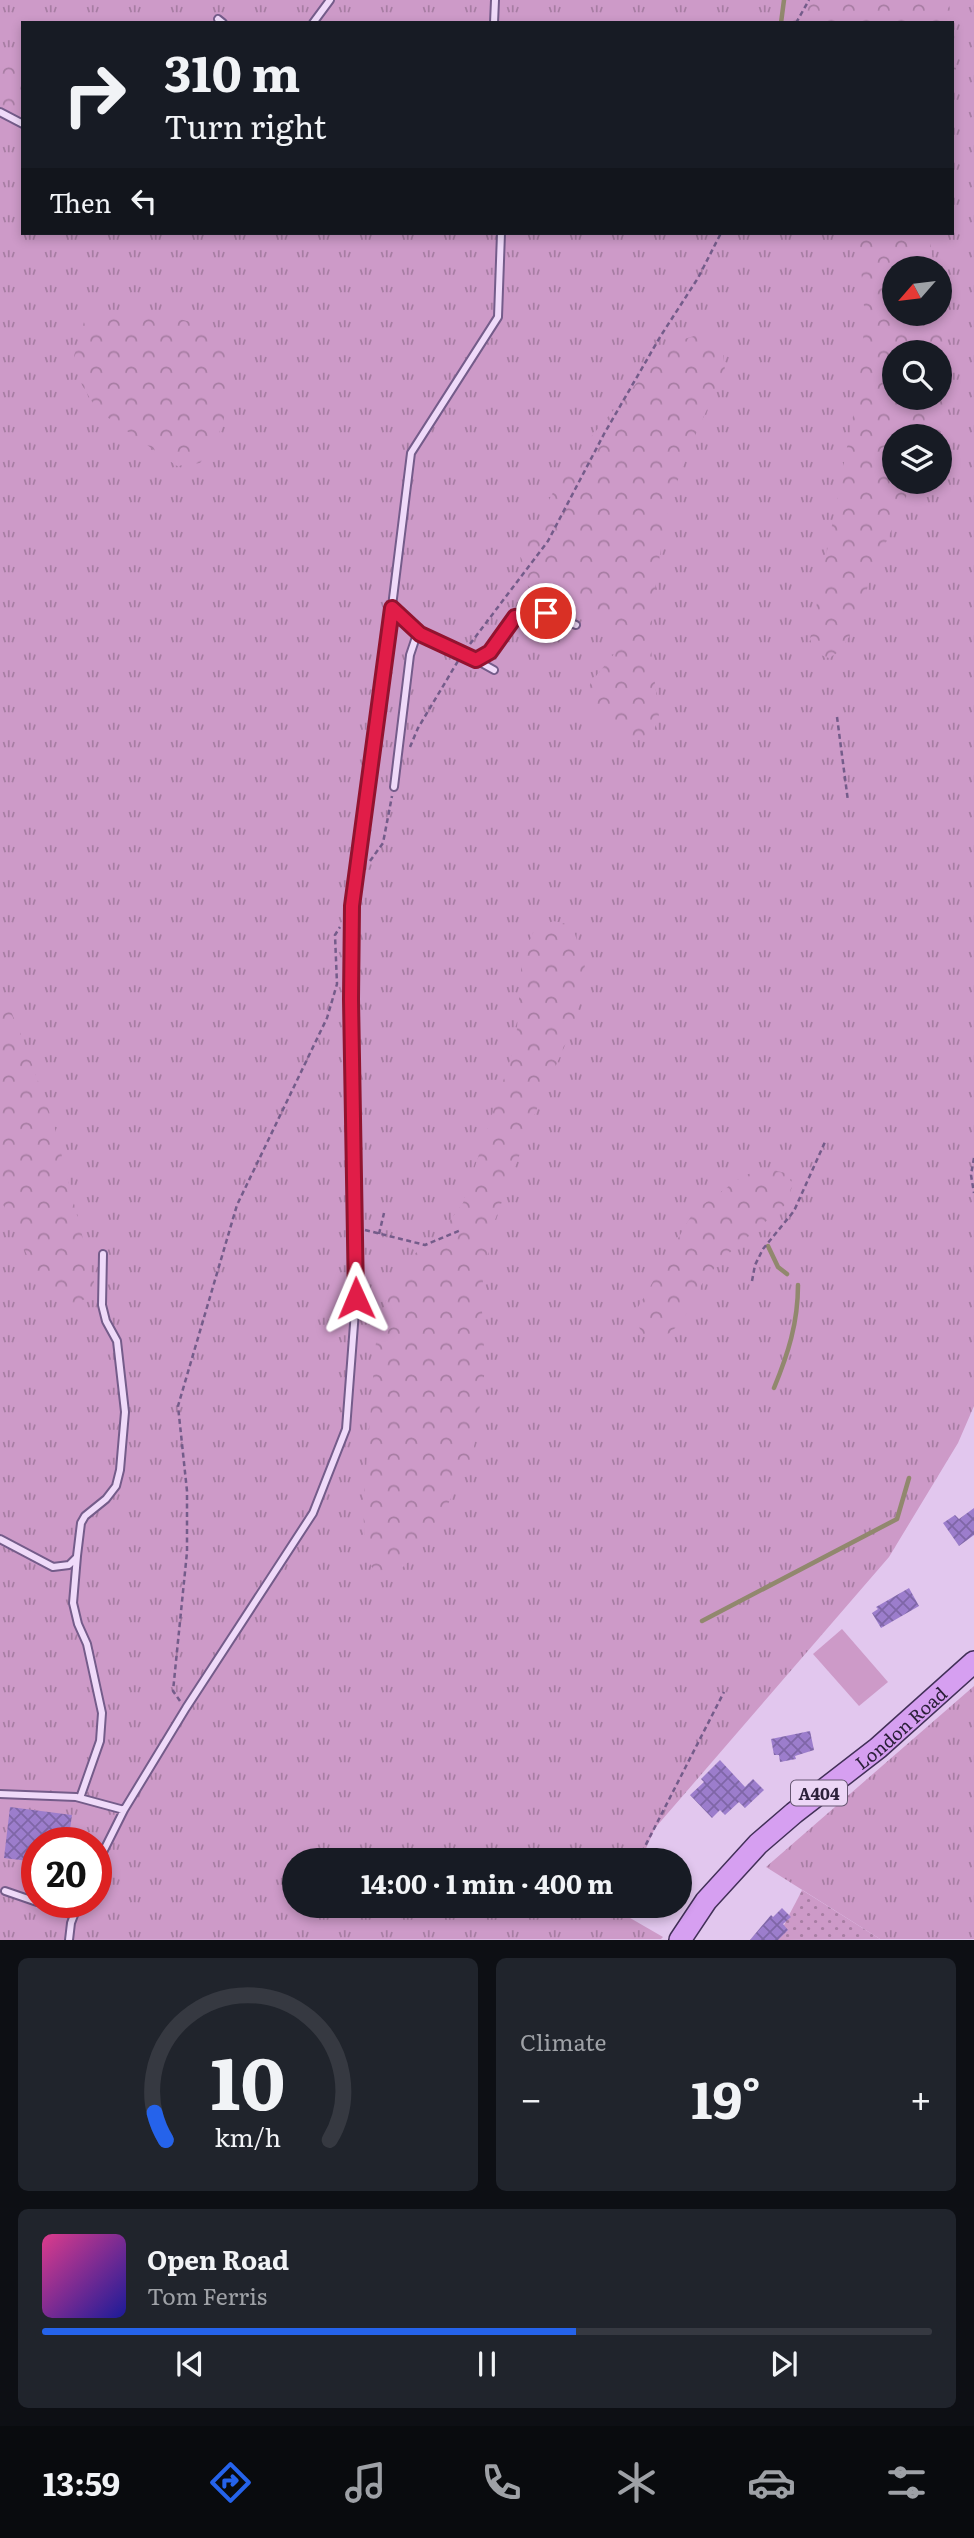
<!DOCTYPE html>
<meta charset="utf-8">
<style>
body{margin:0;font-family:Literata,serif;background:#20242c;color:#f1f3f6;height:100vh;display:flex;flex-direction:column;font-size:26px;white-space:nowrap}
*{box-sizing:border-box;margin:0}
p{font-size:23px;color:#9ea1a6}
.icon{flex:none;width:38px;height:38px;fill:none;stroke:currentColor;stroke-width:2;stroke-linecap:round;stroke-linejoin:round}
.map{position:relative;height:1940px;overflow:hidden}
.drawer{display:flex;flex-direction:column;gap:18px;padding:18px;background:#0d0f14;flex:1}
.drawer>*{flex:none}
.hud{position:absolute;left:21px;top:21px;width:933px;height:214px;border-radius:0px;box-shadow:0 4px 10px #0003;background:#171b24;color:#f1f3f6;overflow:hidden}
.needle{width:46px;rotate:242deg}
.fabs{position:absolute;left:882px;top:256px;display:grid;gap:14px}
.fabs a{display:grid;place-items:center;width:70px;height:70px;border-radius:50%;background:#171b24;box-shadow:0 4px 10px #0003;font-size:35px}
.speed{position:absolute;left:21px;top:1827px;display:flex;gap:14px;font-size:35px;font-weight:700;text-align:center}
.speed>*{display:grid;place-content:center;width:91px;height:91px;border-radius:50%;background:#171b24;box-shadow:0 4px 10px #0003;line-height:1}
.speed .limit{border:10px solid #d22;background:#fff;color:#111}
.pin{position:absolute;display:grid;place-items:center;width:60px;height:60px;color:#fff;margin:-30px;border:4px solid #fff;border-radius:50%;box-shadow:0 2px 7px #0007}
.me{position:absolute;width:77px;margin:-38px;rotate:359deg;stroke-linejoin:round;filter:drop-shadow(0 0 5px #0008)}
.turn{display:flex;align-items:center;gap:24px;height:147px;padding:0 28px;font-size:32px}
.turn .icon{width:91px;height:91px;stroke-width:2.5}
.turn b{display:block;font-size:49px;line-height:60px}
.then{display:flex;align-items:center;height:66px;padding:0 28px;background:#0003;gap:14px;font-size:26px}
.big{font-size:52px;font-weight:700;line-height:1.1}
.drawer .widget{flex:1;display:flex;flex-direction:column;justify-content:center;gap:10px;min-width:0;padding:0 24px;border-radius:10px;background:#20242c}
.drawer .dial{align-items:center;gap:0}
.dial svg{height:182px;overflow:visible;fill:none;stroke:#363941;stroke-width:7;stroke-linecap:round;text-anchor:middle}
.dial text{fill:#f1f3f6;stroke:none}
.song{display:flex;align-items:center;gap:21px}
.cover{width:84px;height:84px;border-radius:10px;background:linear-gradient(135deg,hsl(330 70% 55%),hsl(240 70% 35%))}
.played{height:7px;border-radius:4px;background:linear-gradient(90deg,#2563eb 60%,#363941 60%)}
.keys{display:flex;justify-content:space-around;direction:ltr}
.heat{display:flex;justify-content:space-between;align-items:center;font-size:38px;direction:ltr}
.drawer .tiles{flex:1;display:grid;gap:18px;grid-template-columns:1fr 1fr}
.widget:last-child{grid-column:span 2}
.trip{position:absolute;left:282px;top:1848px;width:410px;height:70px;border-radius:35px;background:#171b24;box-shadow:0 4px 10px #0003;font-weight:700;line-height:70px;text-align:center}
.menu{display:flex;height:112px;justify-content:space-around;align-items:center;background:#090b0e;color:#9ea1a6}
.menu .icon{width:49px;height:49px}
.menu .selected{color:#2563eb}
.menu b{font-size:32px;color:#f1f3f6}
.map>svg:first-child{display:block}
</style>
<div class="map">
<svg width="974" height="1940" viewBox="0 0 974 1940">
<defs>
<pattern id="grass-tufts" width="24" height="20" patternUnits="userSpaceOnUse" patternTransform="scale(1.75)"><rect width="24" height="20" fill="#cd9ac8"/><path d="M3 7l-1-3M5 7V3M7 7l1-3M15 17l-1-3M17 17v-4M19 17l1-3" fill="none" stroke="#a77da3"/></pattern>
<pattern id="forest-crowns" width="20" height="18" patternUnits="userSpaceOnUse" patternTransform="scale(1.75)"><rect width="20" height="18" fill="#cd9ac8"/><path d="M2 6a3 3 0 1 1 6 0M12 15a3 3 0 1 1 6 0" fill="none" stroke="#a77da3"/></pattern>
<pattern id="garden-dots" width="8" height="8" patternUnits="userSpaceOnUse" patternTransform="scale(1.75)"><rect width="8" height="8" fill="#cd9ac8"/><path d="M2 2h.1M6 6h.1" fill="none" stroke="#a77da3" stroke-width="1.8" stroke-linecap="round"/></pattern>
<pattern id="building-cross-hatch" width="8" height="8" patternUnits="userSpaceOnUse" patternTransform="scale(1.75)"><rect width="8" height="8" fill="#9c7dcc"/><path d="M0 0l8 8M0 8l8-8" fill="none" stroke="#7f66a7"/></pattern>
</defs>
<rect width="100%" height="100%" fill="#e2c7ee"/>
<!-- grass -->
<path fill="url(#grass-tufts)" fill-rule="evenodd" d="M0,0H974V1406L958,1443L889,1557L655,1828L641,1860H294V1906H621L618,1911L663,1937L661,1939L0,1940ZM23,23H952V233H23ZM894,268H940V313H894ZM894,352H940V397H894ZM894,436H940V481H894ZM37,1843H96V1902H37Z
M974,1686V1939H880L766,1867Z"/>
<!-- forest -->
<path fill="url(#forest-crowns)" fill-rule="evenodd" d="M789,0H948C956,35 959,69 952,104V23H785Z
M0,53L23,74L22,119L0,107Z
M864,233L929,234L934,268H894V313H940V305C945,342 959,402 939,436H894V481H913L876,565L849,637L840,651L829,658C817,655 814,650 810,639L859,385L864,329V293L858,249ZM894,352H940V397H894Z
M103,312C139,313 216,311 226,357C228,367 226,379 227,389C227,420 219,440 200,463L177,466L97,410L82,385L74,356L84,322Z
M710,331L722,346L725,370L694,438L669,503L657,572L650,641L659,717L654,730L639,739L611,730L582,706L591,682L614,654L620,633L603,616L540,599L523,580L520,555L568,464L645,373L678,341Z
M553,921L572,925L585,965L575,1023L539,1103L495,1220L481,1291L485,1369L473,1454L435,1530L419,1551L400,1570L382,1574L373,1569L366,1556L363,1508L376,1341L389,1289L410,1257L437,1238L463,1203L516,1042L522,957L534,931Z
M0,986L22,1037L54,1125L94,1282L90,1297L71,1305L60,1301L36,1274L0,1198Z
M766,1168L785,1173L793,1184L786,1204L720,1261L702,1284L682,1321L670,1333L656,1339L644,1337L637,1323V1309L694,1211L743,1176Z"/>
<!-- garden -->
<path fill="url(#garden-dots)" d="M802,1890L880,1939L778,1940C784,1922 794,1907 802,1890Z"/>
<!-- pitch -->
<path fill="#cd9ac8" d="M842,1629L888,1682L859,1706L813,1654Z"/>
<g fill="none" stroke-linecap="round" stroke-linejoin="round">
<!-- stream -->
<path stroke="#91886e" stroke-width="4.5" d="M781,23L784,0
M768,1246L778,1267L787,1274
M774,1388C788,1354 798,1323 798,1285
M702,1621L897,1519L909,1478"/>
</g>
<!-- building -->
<path fill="url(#building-cross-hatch)" d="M974,1508V1535L959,1546L943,1523L955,1515L959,1519Z
M909,1588L919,1606L881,1628L872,1613L878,1609L876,1607Z
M810,1731L814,1750L795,1756L796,1759L780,1762L779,1755H774L771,1739Z
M720,1760L745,1787L753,1779L764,1790L745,1808L739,1802L725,1815L720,1810L712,1818L690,1795L704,1782L701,1779Z
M10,1807L72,1815L68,1843H37V1862L4,1858Z
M782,1908L791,1917L783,1924L788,1930L778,1940H750L771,1915L773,1917Z"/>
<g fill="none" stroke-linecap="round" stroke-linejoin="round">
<defs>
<path id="lane" d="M218,19L223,23
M313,23L330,0
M494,23L495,0
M0,112L23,124
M392,608L420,634L476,660L490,652L515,617L546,613L576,625
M476,660L494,670
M394,787L410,655L418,631
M0,1539L53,1567L69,1565L76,1558
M0,1794L76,1797L124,1810
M80,1798L100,1741L102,1713L87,1644L78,1624L73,1603L77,1556L81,1523L85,1516L106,1499L116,1486L120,1470L125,1412L117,1341L106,1321L102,1305L103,1254
M96,1866L124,1810L186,1708L313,1513L346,1429L356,1298L351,999L352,907L368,800L411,453L498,317L501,233
M5,1891L37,1902
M38,1902L74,1914
M69,1940L71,1923L79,1902"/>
<g id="primary">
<path id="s1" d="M680,1940L706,1901L758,1844L794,1813L878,1748L974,1662"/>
</g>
</defs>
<!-- lane casing -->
<use href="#lane" stroke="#745c8a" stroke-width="10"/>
<!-- primary casing -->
<use href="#primary" stroke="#423058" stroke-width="24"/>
<!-- path -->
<path stroke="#745c8a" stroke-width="2.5" stroke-dasharray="5 3.5" stroke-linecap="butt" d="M796,23L809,0
M470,644L548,541L604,434L660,337L698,278L721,233
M837,717L848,801
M410,747L418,728L458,661
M370,861L383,843L392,796
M974,1158L971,1175L974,1193
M365,1230L425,1245L461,1230
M379,1234L384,1213
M752,1281L755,1265L763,1249L794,1211L825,1142
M180,1701L173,1691L187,1552V1491L178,1406L237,1205L327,1018L337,984L335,935L340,927
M638,1860L724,1692"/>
<!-- lane -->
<use href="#lane" stroke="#efdaf9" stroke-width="6"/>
<!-- primary -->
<use href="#primary" stroke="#d69ff1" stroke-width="21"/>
</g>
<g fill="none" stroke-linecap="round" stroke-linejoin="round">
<defs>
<path id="route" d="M356,1298L351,999L352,906L392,608L420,634L476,660L490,652L515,617L546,613"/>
</defs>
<!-- route casing -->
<use href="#route" stroke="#92132f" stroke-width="18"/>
<!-- route -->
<use href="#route" stroke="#e11d48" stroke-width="12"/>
</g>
<g text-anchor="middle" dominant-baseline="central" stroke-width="7" stroke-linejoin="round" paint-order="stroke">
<!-- shield labels -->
<rect fill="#ecd6f6" stroke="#665772" stroke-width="2" x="791" y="1780.5" width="56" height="25" rx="5"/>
<g font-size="16" font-weight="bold" fill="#2c203a">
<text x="819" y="1793">A404</text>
</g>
<!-- street labels -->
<g font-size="18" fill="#2c203a" stroke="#ecd6f6">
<text stroke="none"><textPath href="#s1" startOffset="308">London Road</textPath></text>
</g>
</g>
</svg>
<div class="fabs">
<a><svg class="needle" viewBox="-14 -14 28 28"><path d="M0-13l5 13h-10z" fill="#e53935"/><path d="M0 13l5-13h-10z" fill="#9ea1a6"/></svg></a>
<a><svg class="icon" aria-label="search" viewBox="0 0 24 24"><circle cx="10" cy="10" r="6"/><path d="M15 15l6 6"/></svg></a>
<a><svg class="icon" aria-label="layers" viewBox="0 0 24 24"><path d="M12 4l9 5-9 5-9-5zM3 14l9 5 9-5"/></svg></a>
</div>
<div class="speed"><div class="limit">20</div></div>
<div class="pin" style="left:546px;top:613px;background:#d93025"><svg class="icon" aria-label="arrive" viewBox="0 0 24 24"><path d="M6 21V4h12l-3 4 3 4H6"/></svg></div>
<svg class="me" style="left:356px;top:1298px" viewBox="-20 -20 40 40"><path d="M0-17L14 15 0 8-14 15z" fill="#e11d48" stroke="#fff" stroke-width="4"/></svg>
<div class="trip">14:00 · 1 min · 400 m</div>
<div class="hud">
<div class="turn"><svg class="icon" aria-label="right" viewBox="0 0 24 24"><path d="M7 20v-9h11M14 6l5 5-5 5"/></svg><div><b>310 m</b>Turn right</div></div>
<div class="then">Then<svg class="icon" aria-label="left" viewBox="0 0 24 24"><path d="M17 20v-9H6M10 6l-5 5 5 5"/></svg></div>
</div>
</div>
<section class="drawer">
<div class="tiles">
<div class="widget dial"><svg viewBox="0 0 100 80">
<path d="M14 69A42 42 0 1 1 86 69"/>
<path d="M14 69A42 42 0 0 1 9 57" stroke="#2563eb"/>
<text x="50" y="56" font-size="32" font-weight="700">10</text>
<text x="50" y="72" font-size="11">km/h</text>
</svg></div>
<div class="widget"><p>Climate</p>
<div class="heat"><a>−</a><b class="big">19°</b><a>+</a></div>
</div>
<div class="widget">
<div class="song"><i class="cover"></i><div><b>Open Road</b><p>Tom Ferris</p></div></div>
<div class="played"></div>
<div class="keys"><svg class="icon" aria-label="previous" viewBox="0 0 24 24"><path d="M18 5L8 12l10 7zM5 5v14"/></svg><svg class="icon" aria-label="pause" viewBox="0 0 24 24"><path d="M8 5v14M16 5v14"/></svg><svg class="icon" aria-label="next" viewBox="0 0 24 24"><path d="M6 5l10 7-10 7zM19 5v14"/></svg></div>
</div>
</div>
</section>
<nav class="menu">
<b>13:59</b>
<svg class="icon selected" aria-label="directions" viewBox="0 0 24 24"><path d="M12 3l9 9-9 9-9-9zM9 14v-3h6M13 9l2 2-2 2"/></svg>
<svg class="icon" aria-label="music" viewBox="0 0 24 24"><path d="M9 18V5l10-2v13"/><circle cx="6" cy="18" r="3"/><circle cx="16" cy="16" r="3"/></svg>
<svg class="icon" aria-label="phone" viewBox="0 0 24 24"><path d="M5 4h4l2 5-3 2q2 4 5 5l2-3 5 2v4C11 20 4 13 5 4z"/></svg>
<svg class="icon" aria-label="climate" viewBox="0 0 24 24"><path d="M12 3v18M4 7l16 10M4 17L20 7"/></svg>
<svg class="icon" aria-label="car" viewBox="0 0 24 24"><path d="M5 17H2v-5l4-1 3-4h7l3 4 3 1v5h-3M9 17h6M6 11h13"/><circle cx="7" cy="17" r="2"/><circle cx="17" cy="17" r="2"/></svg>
<svg class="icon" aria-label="filters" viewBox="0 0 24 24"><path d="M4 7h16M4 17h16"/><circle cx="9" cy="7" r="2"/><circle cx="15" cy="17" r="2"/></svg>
</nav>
